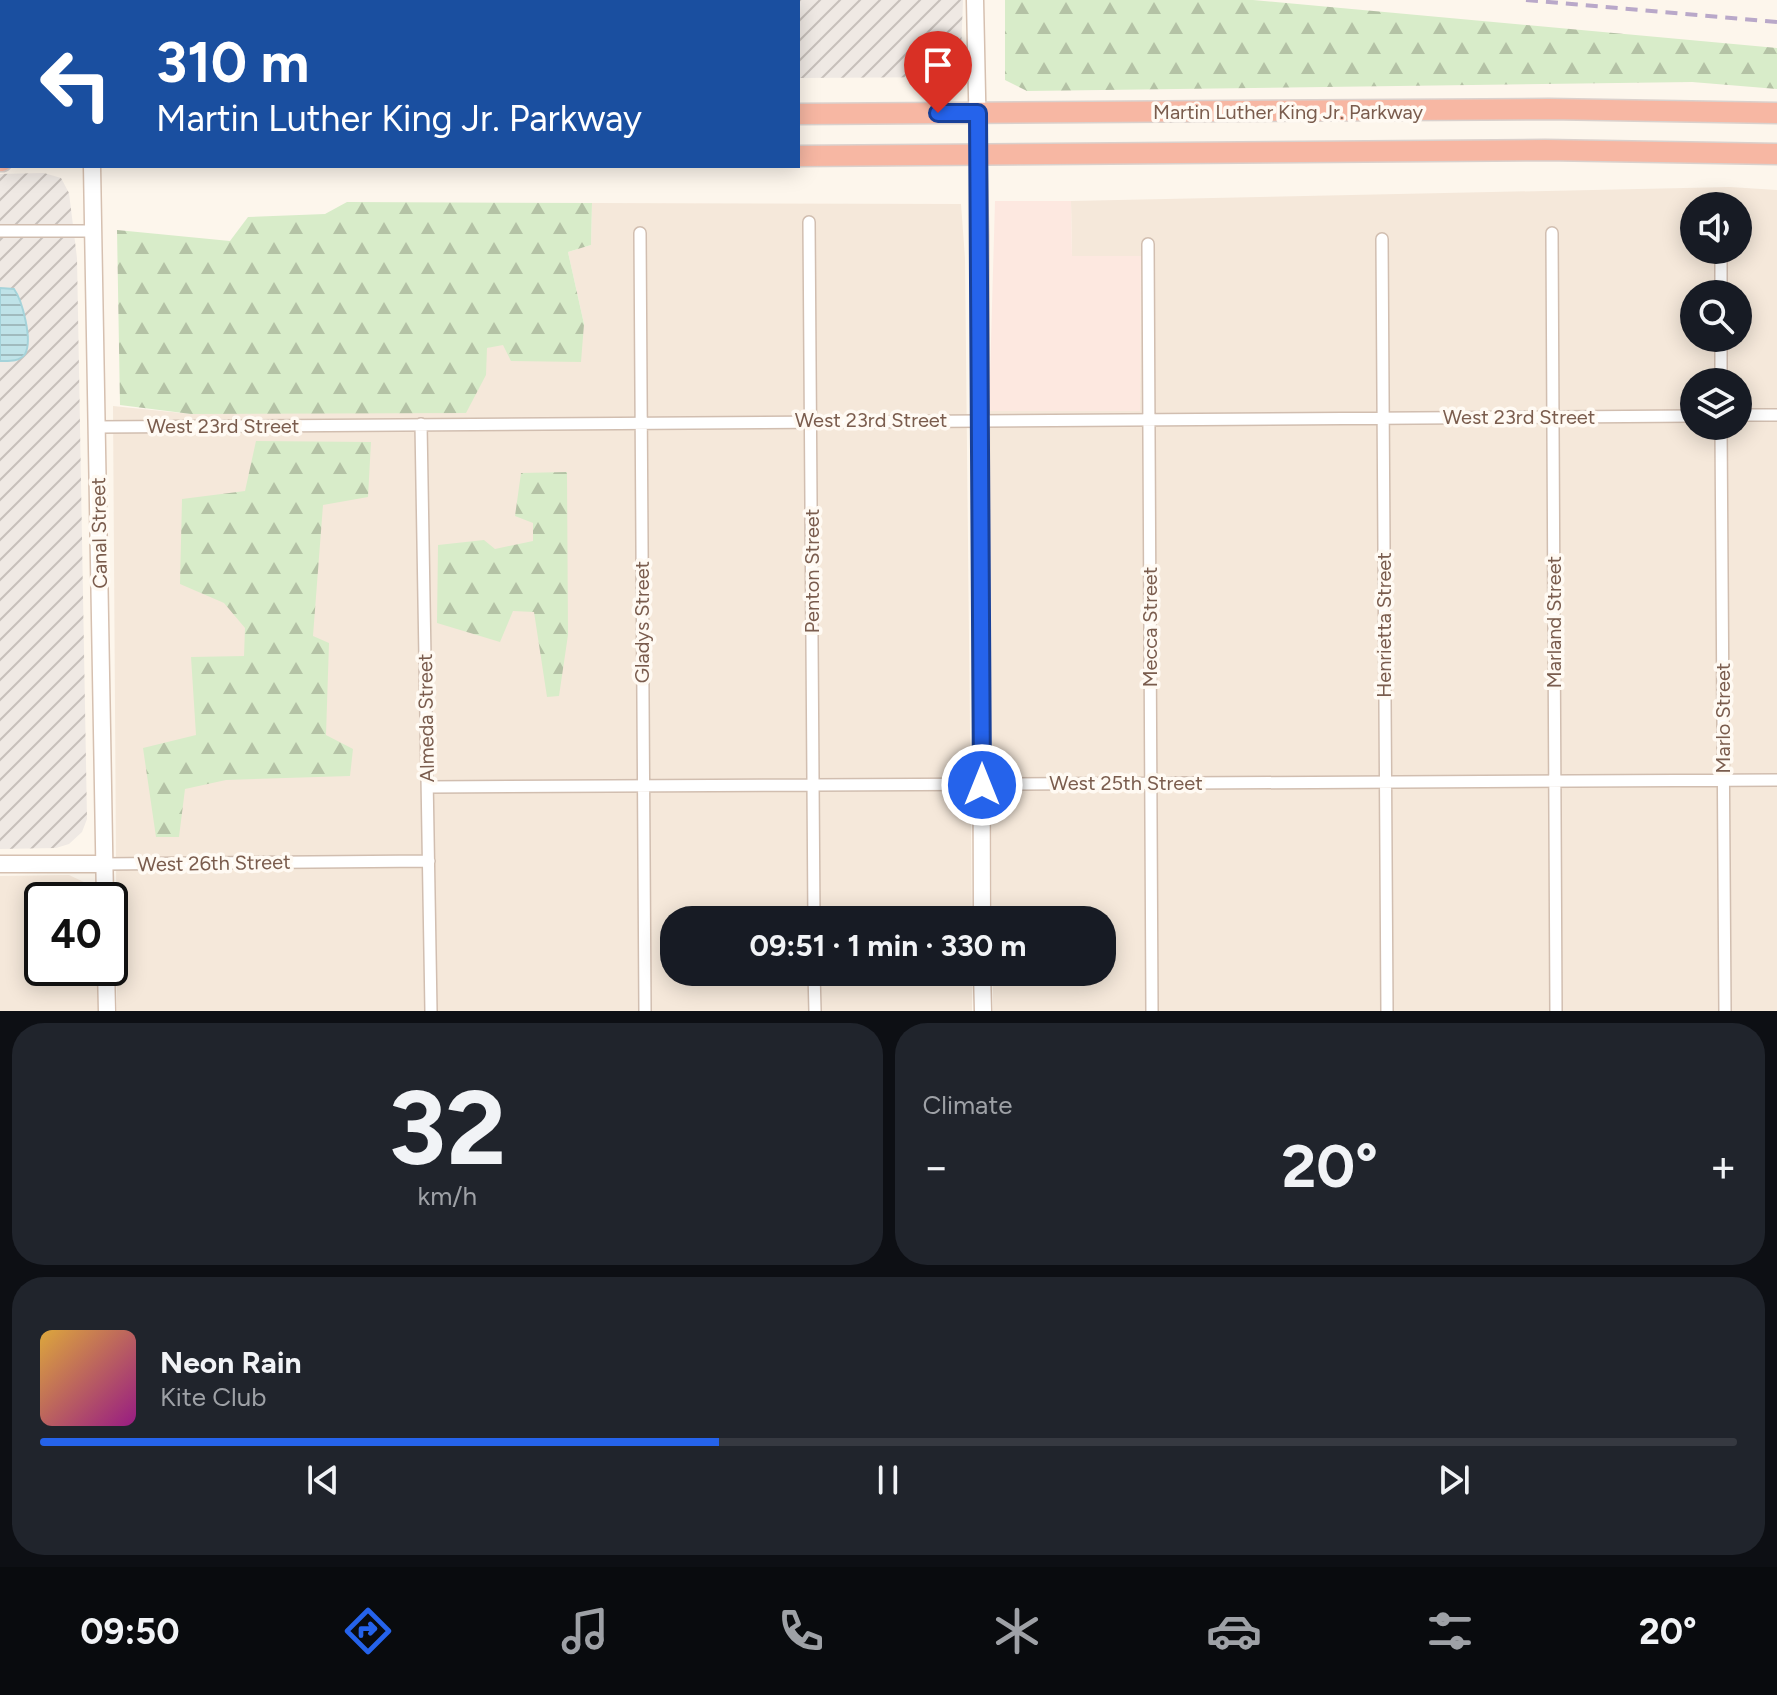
<!DOCTYPE html>
<meta charset="utf-8">
<style>
body{margin:0;font-family:Figtree,sans-serif;background:#20242c;color:#f1f3f6;height:100vh;display:flex;flex-direction:column;font-size:30px;white-space:nowrap}
*{box-sizing:border-box;margin:0}
p{font-size:26px;color:#9ea1a6}
.icon{flex:none;width:44px;height:44px;fill:none;stroke:currentColor;stroke-width:2;stroke-linecap:round;stroke-linejoin:round}
.map{position:relative;height:1011px;overflow:hidden}
.sheet{display:flex;flex-direction:column;gap:12px;padding:12px;background:#0d0f14;flex:1}
.sheet>*{flex:none}
.hud{position:absolute;left:0px;top:0px;width:800px;height:168px;box-shadow:0 4px 20px #0003;background:#1a4fa0;color:#fff;overflow:hidden}
.tools{position:absolute;left:1680px;top:192px;display:grid;gap:16px}
.tools a{display:grid;place-items:center;width:72px;height:72px;border-radius:50%;background:#171b24;box-shadow:0 4px 20px #0003;font-size:40px}
.speed{position:absolute;left:24px;top:882px;display:flex;gap:16px;font-size:40px;font-weight:700;text-align:center}
.speed>*{display:grid;place-content:center;width:104px;height:104px;border-radius:50%;background:#171b24;box-shadow:0 4px 20px #0003;line-height:1}
.speed .limit{border:4px solid #111;border-radius:12px;background:#fff;color:#111}
.pin{position:absolute;display:grid;place-items:center;width:68px;height:68px;color:#fff;margin:-82px -34px;border-radius:50% 50% 50% 0;rotate:-45deg;box-shadow:0 0 8px #0007}
.pin .icon{rotate:45deg}
.me{position:absolute;width:88px;margin:-44px;rotate:0deg;stroke-linejoin:round;filter:drop-shadow(0 0 6px #0008)}
.turn{display:flex;align-items:center;gap:28px;height:168px;padding:0 24px;font-size:36px}
.turn .icon{width:104px;height:104px;stroke-width:2.5}
.turn b{display:block;font-size:56px;line-height:68px}
.big{font-size:60px;font-weight:700;line-height:1.1}
.sheet .widget{flex:1;display:flex;flex-direction:column;justify-content:center;gap:12px;min-width:0;padding:0 28px;border-radius:32px;background:#20242c}
.sheet .dial{align-items:center;gap:0}
.dial b{font-size:104px;line-height:1}
.song{display:flex;align-items:center;gap:24px}
.cover{width:96px;height:96px;border-radius:12px;background:linear-gradient(135deg,hsl(40 70% 55%),hsl(310 70% 35%))}
.played{height:8px;border-radius:4px;background:linear-gradient(90deg,#2563eb 40%,#363941 40%)}
.keys{display:flex;justify-content:space-around;direction:ltr}
.heat{display:flex;justify-content:space-between;align-items:center;font-size:44px;direction:ltr}
.sheet .tiles{flex:1;display:grid;gap:12px;grid-template-columns:1fr 1fr}
.widget:last-child{grid-column:span 2}
.trip{position:absolute;left:660px;top:906px;width:456px;height:80px;border-radius:32px;background:#171b24;box-shadow:0 4px 20px #0003;font-weight:700;line-height:80px;text-align:center}
.tab-bar{display:flex;height:128px;justify-content:space-around;align-items:center;background:#090b0e;color:#9ea1a6}
.tab-bar .icon{width:56px;height:56px}
.tab-bar .current{color:#2563eb}
.tab-bar b{font-size:36px;color:#f1f3f6}
.map>svg:first-child{display:block}
</style>
<div class="map">
<svg width="1777" height="1011" viewBox="0 0 1777 1011">
<defs>
<pattern id="industrial-furrows" width="10" height="10" patternUnits="userSpaceOnUse" patternTransform="scale(2)"><rect width="10" height="10" fill="#efe9e4"/><path d="M-1 1l2-2M0 10L10 0M9 11l2-2" fill="none" stroke="#c7c0bb"/></pattern>
<pattern id="forest-firs" width="22" height="20" patternUnits="userSpaceOnUse" patternTransform="scale(2)"><rect width="22" height="20" fill="#d8ecc9"/><path d="M5 1l3.5 6h-7zM16 11l3.5 6h-7z" fill="#b4c2a5"/></pattern>
<pattern id="water-rules" width="6" height="5" patternUnits="userSpaceOnUse" patternTransform="scale(2)"><rect width="6" height="5" fill="#bfe3e8"/><path d="M0 2.5h6" fill="none" stroke="#a0bbbe"/></pattern>
</defs>
<rect width="100%" height="100%" fill="#fdf6ec"/>
<!-- residential -->
<path fill="#f5e8da" fill-rule="evenodd" d="M1730,187L1777,190V1011H993V972H1102V920H992L989,411L1140,410L1141,257L1072,256L1071,201ZM1694,206H1738V250H1694ZM1694,294H1738V338H1694ZM1694,382H1738V426H1694Z
M592,203L961,204L965,258L972,920H674V972H972V1011H117L113,406L191,414L486,375V348L584,324L568,252L591,245Z
M69,875L86,883L95,900H42V968H98V1011H0V876Z"/>
<!-- commercial -->
<path fill="#fde8e0" d="M995,201H1071L1072,256H1141L1140,411H989Z"/>
<!-- industrial -->
<path fill="url(#industrial-furrows)" d="M108,0H963L960,77L798,78V2Z
M44,173L61,178L69,193L77,258L87,819L82,832L69,844L56,848L0,849V174Z"/>
<!-- forest -->
<path fill="url(#forest-firs)" d="M1005,0H1253L1777,48V89L1692,82L1027,91L1005,80Z
M347,202L592,203L591,245L568,252L584,324L581,362L511,361L503,345L487,348L486,375L466,413L191,414L120,405L117,230L230,241L248,217L325,214Z
M256,441L371,442L368,497L323,505L313,636L329,643L326,735L353,749L350,776L226,780L185,789L179,837H156L143,748L196,735L191,657L244,656L245,628L224,603L180,584L182,499L245,491Z
M567,472L568,635L559,696L547,697L534,612L513,611L500,642L437,623L438,545L484,540L495,549L533,541V523L515,516L521,473Z"/>
<!-- water -->
<path fill="url(#water-rules)" stroke="#a5d3da" stroke-width="2" d="M0,288L14,289C22,300 33,340 25,354C19,362 9,361 0,361Z"/>
<g fill="none" stroke-linecap="round" stroke-linejoin="round">
<defs>
<path id="street" d="M0,63H2
M809,222L814,920
M0,231H93
M640,233L645,1011
M1552,233L1556,1011
M1382,239L1387,1011
M1148,244L1152,1011
M1721,250V294
M1721,338V382
M1738,415H1777
M421,424L431,1011
M1721,426L1725,1011
M96,427L1694,416
M428,787L1777,780
M105,864L429,861
M814,972L815,1011"/>
<path id="secondary" d="M91,0L92,2
M975,0L980,236L982,920
M92,166L105,900
M0,864H105
M106,968L107,1011
M982,972L983,1011"/>
<path id="highway" d="M798,114L1549,109L1777,113
M0,120H2
M798,156L1545,150L1777,154
M0,161H2"/>
</defs>
<!-- street casing -->
<use href="#street" stroke="#d1beb0" stroke-width="14"/>
<!-- secondary casing -->
<use href="#secondary" stroke="#d6c0b0" stroke-width="19"/>
<!-- highway casing -->
<use href="#highway" stroke="#dad1cd" stroke-width="23"/>
<!-- street -->
<use href="#street" stroke="#fff" stroke-width="11"/>
<!-- secondary -->
<use href="#secondary" stroke="#fff" stroke-width="16"/>
<!-- highway -->
<use href="#highway" stroke="#f7b7a3" stroke-width="20"/>
<!-- rail -->
<path stroke="#b9a8c9" stroke-width="4" stroke-dasharray="12 8" stroke-linecap="butt" d="M1526,0L1777,22"/>
</g>
<g fill="none" stroke-linecap="round" stroke-linejoin="round">
<defs>
<path id="route" d="M938,113H978L982,785"/>
</defs>
<!-- route casing -->
<use href="#route" stroke="#184099" stroke-width="20"/>
<!-- route -->
<use href="#route" stroke="#2563eb" stroke-width="14"/>
</g>
<g text-anchor="middle" dominant-baseline="central" stroke-width="7" stroke-linejoin="round" paint-order="stroke">
<!-- street labels -->
<g font-size="20" fill="#7a5c4d" stroke="#fffaf3">
<text x="1288" y="112">Martin Luther King Jr. Parkway</text>
<text x="1519" y="417">West 23rd Street</text>
<text x="871" y="420">West 23rd Street</text>
<text x="223" y="426">West 23rd Street</text>
<text transform="translate(99 533) rotate(-91)">Canal Street</text>
<text transform="translate(812 571) rotate(-90)">Penton Street</text>
<text transform="translate(642 622) rotate(-90)">Gladys Street</text>
<text transform="translate(1554 622) rotate(-90)">Marland Street</text>
<text transform="translate(1384 625) rotate(-90)">Henrietta Street</text>
<text transform="translate(1150 627) rotate(-90)">Mecca Street</text>
<text transform="translate(426 718) rotate(-91)">Almeda Street</text>
<text transform="translate(1723 718) rotate(-90)">Marlo Street</text>
<text x="1126" y="783">West 25th Street</text>
<text transform="translate(214 863) rotate(-1)">West 26th Street</text>
</g>
</g>
</svg>
<div class="tools">
<a><svg class="icon" aria-label="sound" viewBox="0 0 24 24"><path d="M4 9h4l5-4v14l-5-4H4zM17 9q2 3 0 6"/></svg></a>
<a><svg class="icon" aria-label="search" viewBox="0 0 24 24"><circle cx="10" cy="10" r="6"/><path d="M15 15l6 6"/></svg></a>
<a><svg class="icon" aria-label="layers" viewBox="0 0 24 24"><path d="M12 4l9 5-9 5-9-5zM3 14l9 5 9-5"/></svg></a>
</div>
<div class="speed"><div class="limit">40</div></div>
<div class="pin" style="left:938px;top:113px;background:#d93025"><svg class="icon" aria-label="arrive" viewBox="0 0 24 24"><path d="M6 21V4h12l-3 4 3 4H6"/></svg></div>
<svg class="me" style="left:982px;top:785px" viewBox="-20 -20 40 40"><circle r="17" fill="#2563eb" stroke="#fff" stroke-width="3"/><path d="M0-11L8 9 0 5-8 9z" fill="#fff"/></svg>
<div class="trip">09:51 · 1 min · 330 m</div>
<div class="hud">
<div class="turn"><svg class="icon" aria-label="left" viewBox="0 0 24 24"><path d="M17 20v-9H6M10 6l-5 5 5 5"/></svg><div><b>310 m</b>Martin Luther King Jr. Parkway</div></div>
</div>
</div>
<section class="sheet">
<div class="tiles">
<div class="widget dial"><b>32</b><p>km/h</p></div>
<div class="widget"><p>Climate</p>
<div class="heat"><a>−</a><b class="big">20°</b><a>+</a></div>
</div>
<div class="widget">
<div class="song"><i class="cover"></i><div><b>Neon Rain</b><p>Kite Club</p></div></div>
<div class="played"></div>
<div class="keys"><svg class="icon" aria-label="previous" viewBox="0 0 24 24"><path d="M18 5L8 12l10 7zM5 5v14"/></svg><svg class="icon" aria-label="pause" viewBox="0 0 24 24"><path d="M8 5v14M16 5v14"/></svg><svg class="icon" aria-label="next" viewBox="0 0 24 24"><path d="M6 5l10 7-10 7zM19 5v14"/></svg></div>
</div>
</div>
</section>
<nav class="tab-bar">
<b>09:50</b>
<svg class="icon current" aria-label="directions" viewBox="0 0 24 24"><path d="M12 3l9 9-9 9-9-9zM9 14v-3h6M13 9l2 2-2 2"/></svg>
<svg class="icon" aria-label="music" viewBox="0 0 24 24"><path d="M9 18V5l10-2v13"/><circle cx="6" cy="18" r="3"/><circle cx="16" cy="16" r="3"/></svg>
<svg class="icon" aria-label="phone" viewBox="0 0 24 24"><path d="M5 4h4l2 5-3 2q2 4 5 5l2-3 5 2v4C11 20 4 13 5 4z"/></svg>
<svg class="icon" aria-label="climate" viewBox="0 0 24 24"><path d="M12 3v18M4 7l16 10M4 17L20 7"/></svg>
<svg class="icon" aria-label="car" viewBox="0 0 24 24"><path d="M5 17H2v-5l4-1 3-4h7l3 4 3 1v5h-3M9 17h6M6 11h13"/><circle cx="7" cy="17" r="2"/><circle cx="17" cy="17" r="2"/></svg>
<svg class="icon" aria-label="filters" viewBox="0 0 24 24"><path d="M4 7h16M4 17h16"/><circle cx="9" cy="7" r="2"/><circle cx="15" cy="17" r="2"/></svg>
<b>20°</b>
</nav>
